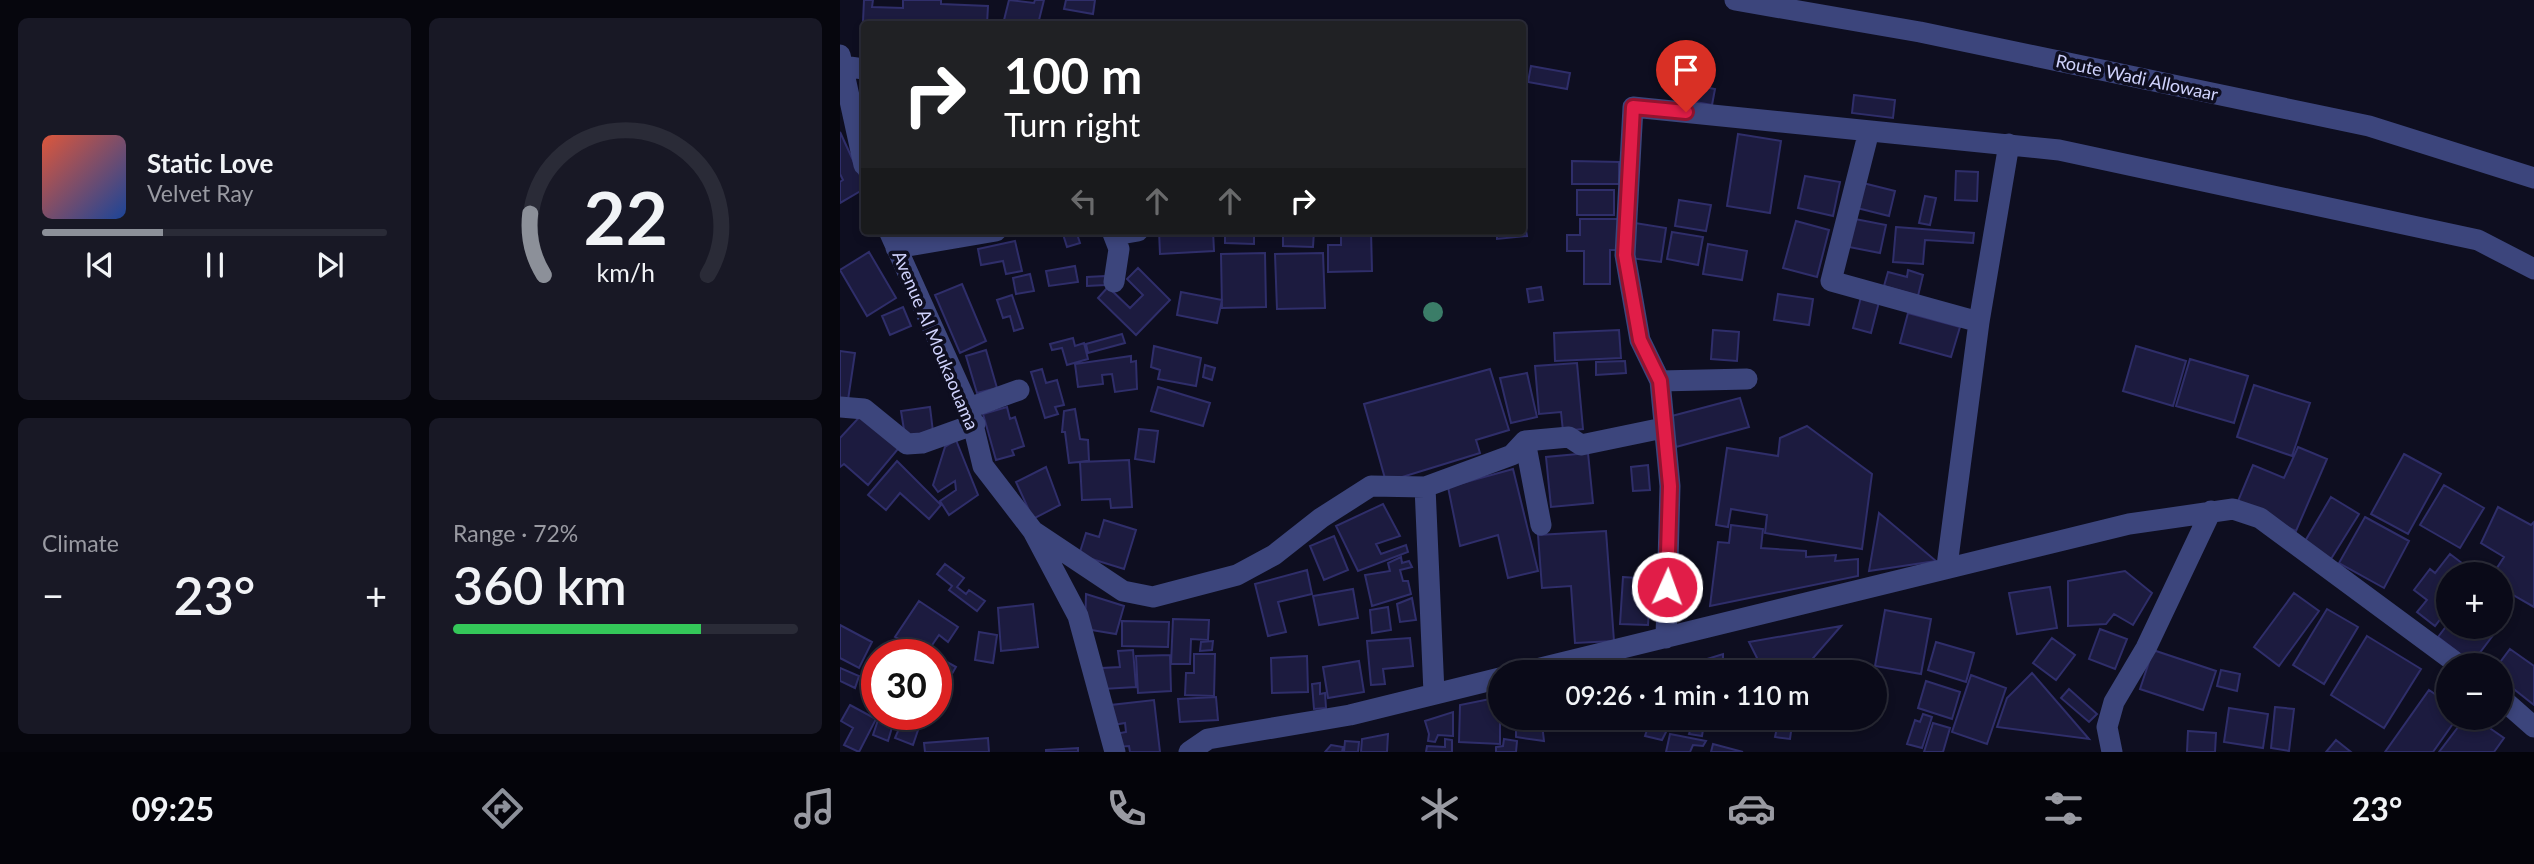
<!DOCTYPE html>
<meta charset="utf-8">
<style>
body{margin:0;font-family:Lato,sans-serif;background:#181825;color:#f1f3f6;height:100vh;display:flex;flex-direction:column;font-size:26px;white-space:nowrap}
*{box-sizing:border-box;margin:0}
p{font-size:23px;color:#999aa2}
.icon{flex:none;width:38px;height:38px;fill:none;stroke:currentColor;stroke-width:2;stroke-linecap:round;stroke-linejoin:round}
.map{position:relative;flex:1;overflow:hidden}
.drawer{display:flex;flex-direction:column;gap:18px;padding:18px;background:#06060d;width:840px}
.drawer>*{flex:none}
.top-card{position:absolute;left:21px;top:21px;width:665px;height:214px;border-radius:7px;box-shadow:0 4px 10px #0003,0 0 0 2px #2a2b37;background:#202124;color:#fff;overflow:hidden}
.fabs{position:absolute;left:1596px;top:562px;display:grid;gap:14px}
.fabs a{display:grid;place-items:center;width:77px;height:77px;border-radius:50%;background:#0a0a18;box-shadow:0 4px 10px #0003,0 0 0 2px #2a2b37;font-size:35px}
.speed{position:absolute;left:21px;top:639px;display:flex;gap:14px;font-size:35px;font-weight:700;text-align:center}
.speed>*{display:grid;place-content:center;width:91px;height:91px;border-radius:50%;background:#0a0a18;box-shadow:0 4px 10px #0003,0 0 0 2px #2a2b37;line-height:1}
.speed .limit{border:10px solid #d22;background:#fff;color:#111}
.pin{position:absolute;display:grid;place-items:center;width:60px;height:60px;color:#fff;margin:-72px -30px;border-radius:50% 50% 50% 0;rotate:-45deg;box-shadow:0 0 7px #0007}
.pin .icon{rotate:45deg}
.me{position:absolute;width:77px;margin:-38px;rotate:2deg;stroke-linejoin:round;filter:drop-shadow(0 0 5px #0008)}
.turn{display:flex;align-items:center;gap:24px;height:147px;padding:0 28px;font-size:32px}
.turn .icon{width:91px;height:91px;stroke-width:2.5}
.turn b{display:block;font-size:49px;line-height:60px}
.lanes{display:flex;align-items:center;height:66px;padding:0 28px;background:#0003;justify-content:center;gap:35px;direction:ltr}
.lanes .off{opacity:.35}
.big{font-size:52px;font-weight:600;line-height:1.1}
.drawer .widget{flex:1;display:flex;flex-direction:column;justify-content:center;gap:10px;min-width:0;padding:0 24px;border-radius:10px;background:#181825}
.drawer .dial{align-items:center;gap:0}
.dial svg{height:182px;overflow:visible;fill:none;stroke:#2a2b37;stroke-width:7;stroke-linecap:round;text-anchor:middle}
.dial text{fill:#f1f3f6;stroke:none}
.song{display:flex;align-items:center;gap:21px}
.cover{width:84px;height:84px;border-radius:10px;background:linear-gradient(135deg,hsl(10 70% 55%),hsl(220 70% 35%))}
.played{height:7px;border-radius:4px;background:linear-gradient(90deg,#8c9099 35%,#2a2b37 35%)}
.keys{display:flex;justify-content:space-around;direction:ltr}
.heat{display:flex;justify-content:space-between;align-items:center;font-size:38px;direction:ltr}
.charge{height:10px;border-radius:5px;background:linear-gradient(90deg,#34c759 72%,#2a2b37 0)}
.drawer .tiles{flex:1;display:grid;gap:18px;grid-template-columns:repeat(2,1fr)}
.trip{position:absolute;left:648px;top:660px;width:399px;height:70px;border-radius:35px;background:#0a0a18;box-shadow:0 4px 10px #0003,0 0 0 2px #2a2b37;font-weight:600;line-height:70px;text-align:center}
.tab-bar{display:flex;height:112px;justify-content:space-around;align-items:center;background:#04040a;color:#999aa2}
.tab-bar .icon{width:49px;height:49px}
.tab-bar .current{color:#8c9099}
.tab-bar b{font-size:32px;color:#f1f3f6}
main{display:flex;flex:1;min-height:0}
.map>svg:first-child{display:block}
</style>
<main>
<section class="drawer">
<div class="tiles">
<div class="widget">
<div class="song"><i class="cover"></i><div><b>Static Love</b><p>Velvet Ray</p></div></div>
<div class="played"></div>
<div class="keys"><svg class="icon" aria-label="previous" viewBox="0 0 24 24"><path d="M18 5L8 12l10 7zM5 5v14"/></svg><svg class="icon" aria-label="pause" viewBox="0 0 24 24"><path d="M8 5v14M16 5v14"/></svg><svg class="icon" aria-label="next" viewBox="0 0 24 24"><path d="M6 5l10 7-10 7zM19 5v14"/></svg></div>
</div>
<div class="widget dial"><svg viewBox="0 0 100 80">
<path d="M14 69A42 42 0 1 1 86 69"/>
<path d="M14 69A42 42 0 0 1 8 42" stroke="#8c9099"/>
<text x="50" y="56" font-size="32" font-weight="700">22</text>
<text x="50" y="72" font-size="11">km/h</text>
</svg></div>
<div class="widget"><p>Climate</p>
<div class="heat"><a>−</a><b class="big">23°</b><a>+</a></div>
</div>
<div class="widget"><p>Range · 72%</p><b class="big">360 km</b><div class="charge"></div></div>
</div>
</section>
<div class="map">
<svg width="1694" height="752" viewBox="0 0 1694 752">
<rect width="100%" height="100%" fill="#0e0e20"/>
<!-- building -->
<path fill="#1c1b3f" stroke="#2f2e6a" stroke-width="2" d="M24,0H33L32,7L63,8V0H101V4L148,6L147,24H24V43H22Z
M169,0L194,3L195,0H204L198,24H163Z
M226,0H255L253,14L224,9Z
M691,66L730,73L727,89L688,82Z
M836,82L875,89L872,105L833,98Z
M1014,95L1055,100L1053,118L1012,113Z
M0,132L24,184V189L0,203V182L3,180L0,174Z
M898,134L941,141L930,213L887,206Z
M732,161L779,162V184H732Z
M1116,171L1138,172L1137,201L1115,200Z
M965,176L1000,182L993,216L958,208Z
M1023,183L1055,191L1049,216L1017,208Z
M737,190H774V215H737Z
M1085,196L1096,198L1090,225L1079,223Z
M839,200L871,205L866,231L835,226Z
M682,208L687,236L657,239V231H682Z
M740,219H780V250H770V284H744V251H727V235H740Z
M1015,219L1046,225L1040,253L1009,247Z
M956,221L989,230L977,277L943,268Z
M795,223L826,228L821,262L790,258Z
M1056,227L1134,233L1133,243L1085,240L1083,264L1053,262Z
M222,231H236L240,243L227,247Z
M319,231H373L374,251L320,254Z
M385,231H414V244L385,243Z
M443,231H474L473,247L443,246Z
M501,231H531L532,271L488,272V245H501Z
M832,232L863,237L858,265L827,259Z
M175,241L182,271L166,274L163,261L141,265L138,249Z
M868,244L907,251L902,280L863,274Z
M29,252L56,298L27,316L0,270Z
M425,253L426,307L382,308L381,254Z
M483,253L485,308L437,309L435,254Z
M235,266L238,282L209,286L206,271Z
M298,268L330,300L296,335L258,298L268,287L290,308L303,295L287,279Z
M1068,270L1083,275L1078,296L1044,286L1048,272L1067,277Z
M190,274L194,291L176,294L173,278Z
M265,276V285L247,286V277Z
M122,284L146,341L120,353L95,295Z
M701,287L703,300L689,302L687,289Z
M341,292L382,300L377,323L337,315Z
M938,294L973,299L969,325L934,320Z
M172,295L183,328L174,331L170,316L163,318L157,300Z
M1021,297L1039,302L1031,333L1013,328Z
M63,307L71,326L50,335L42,316Z
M1068,313L1120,327L1111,357L1060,343Z
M779,330L781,358L715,361L714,333Z
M873,330L899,332L897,361L871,359Z
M282,334L285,343L248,353L246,344Z
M233,338L235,346L244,343L248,359L227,365L222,348L212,350L210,344Z
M314,346L361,358L356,386L318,379L320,370L311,367Z
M1296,346L1346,361L1333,406L1283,391Z
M146,350L157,388L137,393L126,356Z
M0,351L15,353L8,400L0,398Z
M291,356V362L296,361L297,389L275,392L272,374L262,375L263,384L238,387L235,364Z
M1350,359L1408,376L1394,423L1336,406Z
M785,361L786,373L756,375V362Z
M737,363L743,429L723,431L721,412L699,414L695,366Z
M365,365L375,368L372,380L363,377Z
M202,369L206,383L217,380L224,405L215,407L218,414L205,418L191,372Z
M650,369L669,430L636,440L640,453L546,482L524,404Z
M687,373L697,417L671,423L660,378Z
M1414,385L1470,403L1452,456L1397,437Z
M318,387L370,403L363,426L311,411Z
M900,398L909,427L836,447L828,417Z
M90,407L93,432L65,436L61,411Z
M167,407L170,419L175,417L184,446L172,450L174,455L156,460L143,414Z
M235,409L240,439L248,440L249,461L229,463L225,432H222L224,411Z
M24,412L63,443L28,485L4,464L0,467V438Z
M967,426L1032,474L1022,549L925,533L927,515L891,509L888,527L876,525L887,448L938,456L940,438Z
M299,429L318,431L314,462L295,459Z
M116,440L138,495L109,515L100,501L116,490L115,481L98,492L93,485L105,447Z
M1458,447L1487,459L1456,531L1396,506L1413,465L1444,478Z
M748,453L753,503L711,507L706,457Z
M1564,454L1601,474L1568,534L1531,514Z
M289,460L292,507L271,508L270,499L242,500L240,462Z
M57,461L101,505L89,519L60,493L46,510L28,495Z
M808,465L810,490L793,491L791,467Z
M206,467L220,505L193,519L176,482Z
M673,469L698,571L668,578L658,535L620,546L608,487Z
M1604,485L1644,508L1620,548L1580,525Z
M1491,497L1519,514L1491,559L1464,543Z
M543,504L560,536L536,544L541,554L566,545L568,552L518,571L496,526Z
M1658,507L1691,525L1694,522V607L1661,588V574H1653L1664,557L1641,543Z
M1039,513L1096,561L1029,571Z
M1525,517L1569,541L1544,588L1499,563Z
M264,520L296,530L284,569L239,555L246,533L259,537Z
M891,525L923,529L921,548L966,551V557L996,555L995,561L1018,559V576L870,606L878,542L889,543Z
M766,531L774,641L735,643L731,586L702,588L698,535Z
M494,536L508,570L484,580L470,546Z
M1610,554L1635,573L1608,574V609L1595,626L1577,612L1587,600L1574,590L1590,569L1595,573Z
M561,557L562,563L569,561L572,567L560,570L563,581H568L571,594L532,606L525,575L550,571L548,563Z
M105,564L124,578L117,587L126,594L129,590L145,601L137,611L109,590L112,586L97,574Z
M467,570L472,594L438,602L446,632L428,636L415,584Z
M1285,571L1312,593L1293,625L1274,614L1266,624L1228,626V581Z
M783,577L811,579L808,625L780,624Z
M1210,587L1217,628L1177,634L1169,593Z
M513,589L518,618L479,625L473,596Z
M1454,593L1479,611L1439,666L1414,647Z
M246,594L284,606L276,634L245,629Z
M572,598L576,620L560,622L557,604Z
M79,601L118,627L108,642L99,635L86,654L55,637Z
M193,604L198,647L161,651L158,608Z
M548,607L551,630L532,633L530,610Z
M1487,609L1518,627L1484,684L1453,665Z
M1045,610L1091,619L1081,674L1035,666Z
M333,619L369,620L368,640L351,639L350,664H331Z
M282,621L329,622L328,647L282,646Z
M1608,624V626H1660L1632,663L1598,637Z
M0,625L32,642L19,668L0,658Z
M1001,626L961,672H924L909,642Z
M1260,629L1287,639L1275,669L1249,659Z
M139,632L157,635L153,663L135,660Z
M1527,636L1581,669L1544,728L1491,695Z
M570,638L573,666L543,669L545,684L531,685L527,641Z
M1212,638L1235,655L1216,680L1193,663Z
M373,641L372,650L360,651L361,642Z
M1096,642L1134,653L1126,682L1088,670Z
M49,645L64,654H44Z
M1670,649L1694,666V705L1661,679V665H1658Z
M293,650L296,687L263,689L262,668L280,667L278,651Z
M1313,650L1376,671L1363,710L1300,689Z
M354,654H375L374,696L345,695L346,673H354Z
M883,654V672H866L867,659Z
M330,655L331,691L298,693L296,656Z
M96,656L116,667L99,696L96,695Z
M467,656L468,692L432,693L431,658Z
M519,661L524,692L488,698L483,667Z
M836,663H855L854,672H833Z
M0,668L19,676L15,688L0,681Z
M1381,670L1400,674L1397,691L1377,686Z
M1192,673L1249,739L1157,727L1167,698Z
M1131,675L1166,688L1147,744L1112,732Z
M1086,681L1120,692L1112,719L1078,708Z
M480,683V694L485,693L486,708L474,709L472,684Z
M1229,689L1257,714L1249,722L1221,698Z
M1589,690L1608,703V718H1617L1593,752H1545Z
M376,697L378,720L340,722L338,699Z
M660,697V744L619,742L620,705Z
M314,700L320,752H290L289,746L276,747L275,734L286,732L285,723L273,725L271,705Z
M10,705L36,719L19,752L4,745L13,728L1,721Z
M1435,707L1454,709L1449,751L1431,748Z
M1389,708L1428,714L1423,748L1384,742Z
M613,712V736L598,735L595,742L588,741L589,734L585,721Z
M1083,714L1092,717L1082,748L1067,744L1075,720L1080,722Z
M39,717L53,724L48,741L33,735Z
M663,718H708V723L702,724L704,741L676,737V723L663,720Z
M811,718H837L864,724L862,736L849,734L851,728L829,726L822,740L805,736Z
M939,718H953L950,739L935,737Z
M1625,718H1635L1664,738L1654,752H1599Z
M1093,723L1110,728L1103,752H1084Z
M61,724L78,730L73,745L55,738Z
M1348,731L1376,733L1375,752H1347Z
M548,734L547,752H521L522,739Z
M830,734L866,741L863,746L853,745L850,752H826Z
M148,738L149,752H85L84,743Z
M605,739L612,740V752H586L587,746L605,747Z
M664,739L677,741L676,752H656V747L663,746Z
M1496,740L1511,752H1486Z
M505,741L519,742L518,752H504Z
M873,744L903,752H871Z
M491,745L503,747L502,752H485Z
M238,748V752H206V750Z"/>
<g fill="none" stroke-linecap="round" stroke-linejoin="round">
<!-- minor -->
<path stroke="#3c457c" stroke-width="21" d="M895,0L1080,32L1529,126L1694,178
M0,55L24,165
M2,66L24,69
M1029,131L991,281L1139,322
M49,231L129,408L143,466L193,531L238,616L275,752
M272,231L279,249L274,282
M275,235L298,231
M56,248L156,231
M820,381L907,379
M0,407L24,409L67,444L82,443L135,424
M129,408L179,390
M685,441L701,525
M585,487L594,693
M193,531L283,591L313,597L397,575L434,555L481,518L531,486L585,487L672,455L685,441L729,437L741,445L823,428
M1107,566L1139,322L1169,144
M826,638L830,486L820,381L800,340L785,255L793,107L1219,150L1638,240L1694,269
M684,672L1289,524L1393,509L1420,518L1619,665
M1661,698L1694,727
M349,752L368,739L510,715L660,678
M1272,752L1267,727L1274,702L1306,648L1371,511"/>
</g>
<!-- trees -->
<circle fill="#3b7d68" cx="593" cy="312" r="10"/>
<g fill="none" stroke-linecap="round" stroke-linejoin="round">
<defs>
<path id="route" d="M827,587L830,486L820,381L800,340L785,255L793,107L846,112"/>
</defs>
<!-- route casing -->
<use href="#route" stroke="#92132f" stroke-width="18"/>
<!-- route -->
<use href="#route" stroke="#e11d48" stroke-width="12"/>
</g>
<g text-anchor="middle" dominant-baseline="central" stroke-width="7" stroke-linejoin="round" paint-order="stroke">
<!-- street labels -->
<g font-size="18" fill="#cfd2fc" stroke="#0e0e20">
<text transform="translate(1297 77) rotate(12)">Route Wadi Allowaar</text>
<text transform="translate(96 340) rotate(67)">Avenue Al Moukaouama</text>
</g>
</g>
</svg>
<div class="fabs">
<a>+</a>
<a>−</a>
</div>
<div class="speed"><div class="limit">30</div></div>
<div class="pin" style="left:846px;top:112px;background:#d93025"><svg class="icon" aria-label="arrive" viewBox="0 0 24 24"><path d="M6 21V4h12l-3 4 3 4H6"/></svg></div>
<svg class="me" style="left:827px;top:587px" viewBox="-20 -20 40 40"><circle r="17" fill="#e11d48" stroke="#fff" stroke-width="3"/><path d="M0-11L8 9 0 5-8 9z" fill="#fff"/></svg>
<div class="trip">09:26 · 1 min · 110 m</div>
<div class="top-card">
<div class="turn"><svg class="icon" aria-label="right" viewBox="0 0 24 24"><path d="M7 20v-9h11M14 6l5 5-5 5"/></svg><div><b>100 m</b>Turn right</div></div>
<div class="lanes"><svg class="icon off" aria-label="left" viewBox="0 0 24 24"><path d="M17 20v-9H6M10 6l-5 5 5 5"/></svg><svg class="icon off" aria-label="ahead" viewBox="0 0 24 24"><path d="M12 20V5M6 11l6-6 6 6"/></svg><svg class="icon off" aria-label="ahead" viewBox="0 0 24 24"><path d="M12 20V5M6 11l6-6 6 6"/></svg><svg class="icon" aria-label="right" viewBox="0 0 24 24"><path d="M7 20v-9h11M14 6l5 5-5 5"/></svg></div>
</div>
</div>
</main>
<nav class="tab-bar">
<b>09:25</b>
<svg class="icon current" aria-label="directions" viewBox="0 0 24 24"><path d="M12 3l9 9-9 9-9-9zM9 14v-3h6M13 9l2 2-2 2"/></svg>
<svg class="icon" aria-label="music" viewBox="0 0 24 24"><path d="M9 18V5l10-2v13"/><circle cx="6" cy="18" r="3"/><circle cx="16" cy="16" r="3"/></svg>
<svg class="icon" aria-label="phone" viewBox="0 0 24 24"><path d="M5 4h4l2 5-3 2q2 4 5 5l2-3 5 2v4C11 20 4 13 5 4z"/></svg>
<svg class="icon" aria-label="climate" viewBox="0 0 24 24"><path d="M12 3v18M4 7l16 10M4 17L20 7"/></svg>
<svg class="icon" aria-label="car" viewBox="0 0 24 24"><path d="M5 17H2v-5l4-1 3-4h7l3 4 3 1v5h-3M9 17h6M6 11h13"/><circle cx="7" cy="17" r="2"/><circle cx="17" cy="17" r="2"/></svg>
<svg class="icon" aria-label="filters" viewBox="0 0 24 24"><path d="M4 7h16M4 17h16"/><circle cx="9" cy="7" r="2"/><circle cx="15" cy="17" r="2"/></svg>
<b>23°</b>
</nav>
